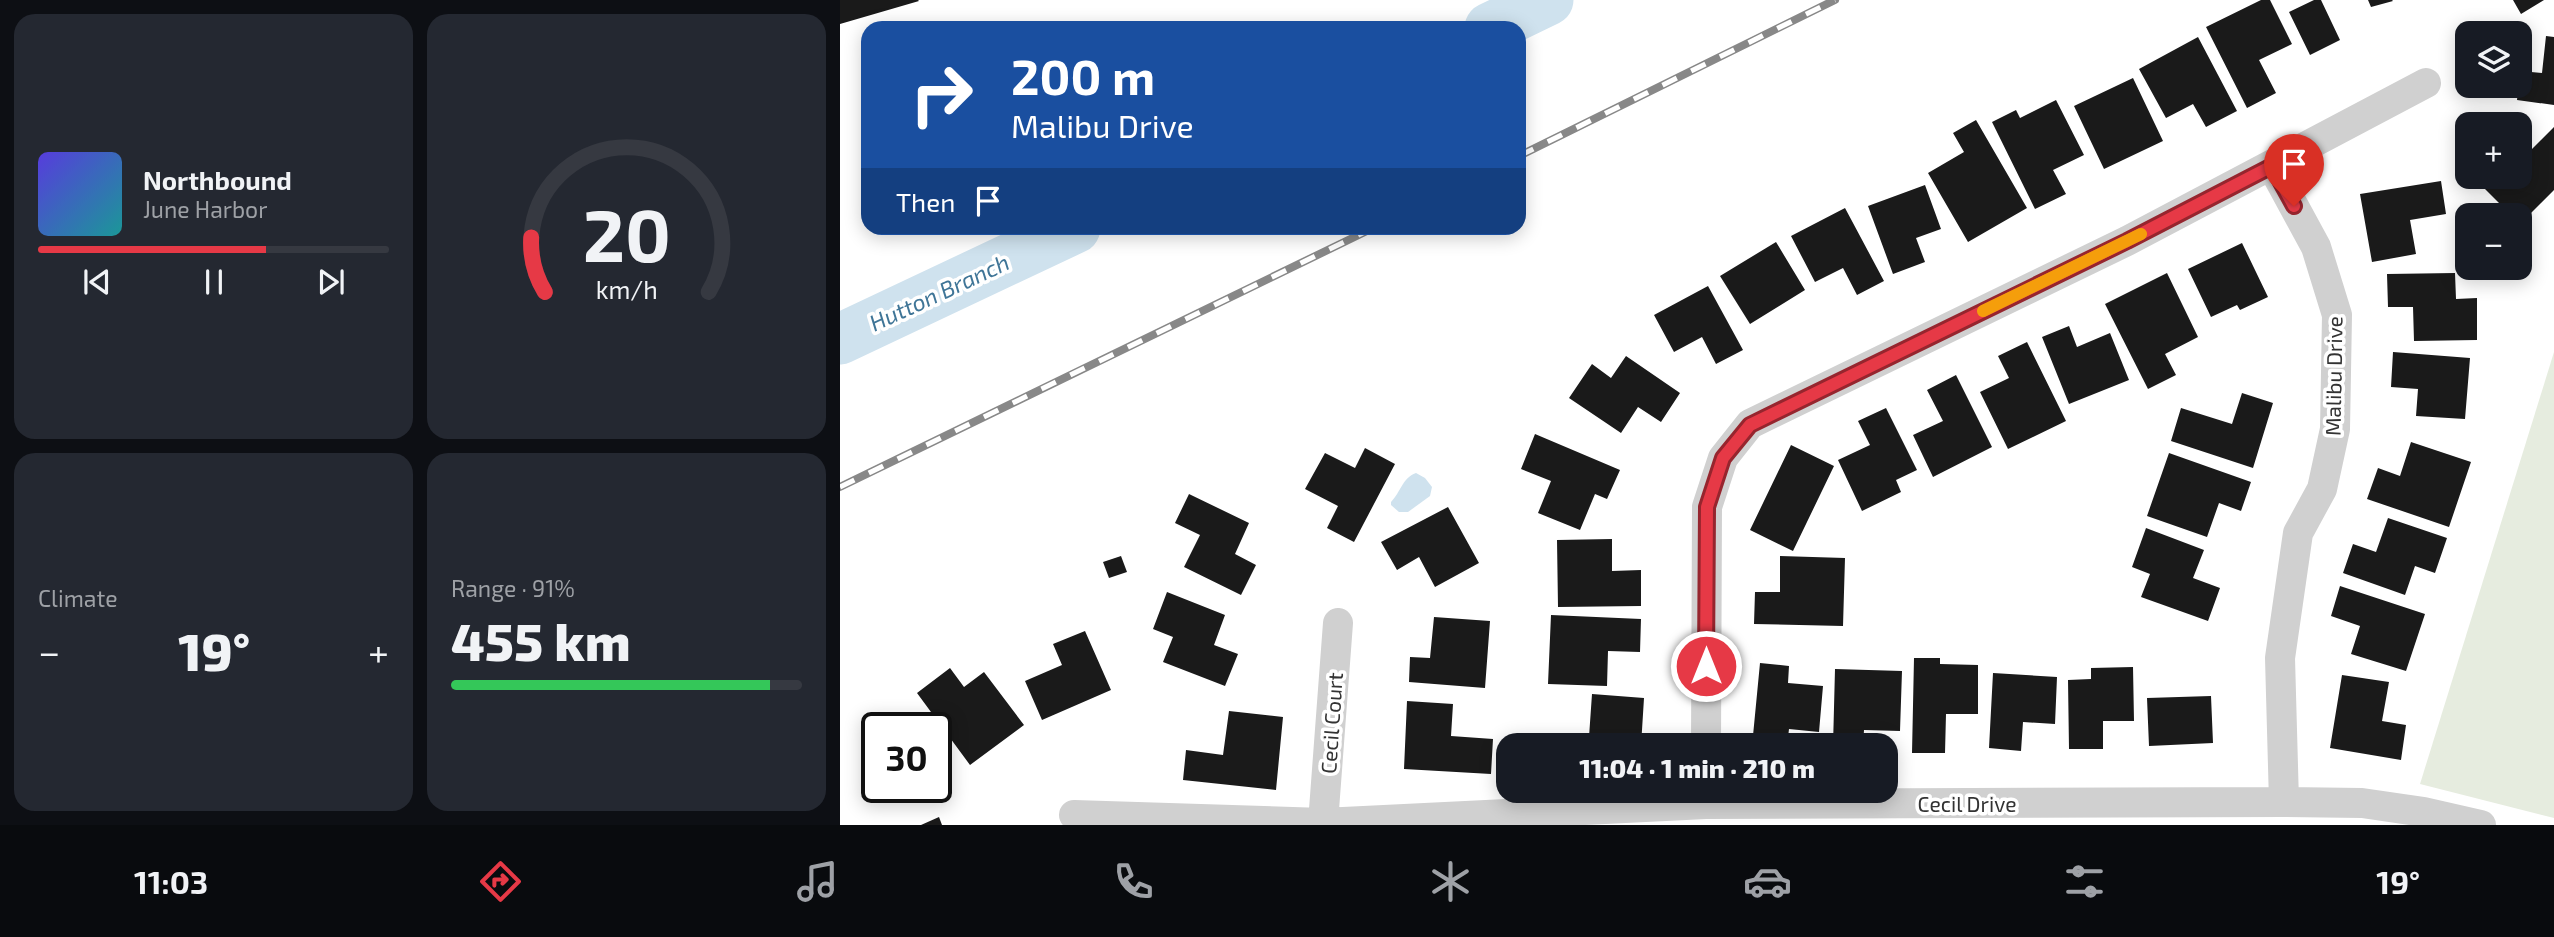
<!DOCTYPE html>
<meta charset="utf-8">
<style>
body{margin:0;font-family:"Exo 2",sans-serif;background:#242831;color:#f1f3f6;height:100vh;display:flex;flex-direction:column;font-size:26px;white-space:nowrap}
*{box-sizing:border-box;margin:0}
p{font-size:23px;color:#9ea1a6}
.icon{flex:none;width:38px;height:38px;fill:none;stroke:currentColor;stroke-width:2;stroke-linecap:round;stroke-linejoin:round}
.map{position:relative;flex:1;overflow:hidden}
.details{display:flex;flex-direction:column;gap:14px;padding:14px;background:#0d0f14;width:840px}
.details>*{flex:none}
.top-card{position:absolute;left:21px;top:21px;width:665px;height:214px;border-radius:21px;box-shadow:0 4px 18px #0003;background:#1a4fa0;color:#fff;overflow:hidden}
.controls{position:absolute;left:1615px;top:21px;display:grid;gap:14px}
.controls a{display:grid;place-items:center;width:77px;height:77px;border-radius:14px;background:#171b24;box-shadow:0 4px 18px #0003;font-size:35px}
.speed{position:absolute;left:21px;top:712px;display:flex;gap:14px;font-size:35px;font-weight:700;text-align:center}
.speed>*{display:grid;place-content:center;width:91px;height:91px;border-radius:50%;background:#171b24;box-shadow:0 4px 18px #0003;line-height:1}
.speed .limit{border:4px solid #111;border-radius:10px;background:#fff;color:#111}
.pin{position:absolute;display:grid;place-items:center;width:60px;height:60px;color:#fff;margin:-72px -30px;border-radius:50% 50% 50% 0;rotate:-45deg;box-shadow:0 0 7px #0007}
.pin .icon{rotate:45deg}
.me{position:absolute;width:77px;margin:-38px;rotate:0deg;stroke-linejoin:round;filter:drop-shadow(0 0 5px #0008)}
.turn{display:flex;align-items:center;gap:24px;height:147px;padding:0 35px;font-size:32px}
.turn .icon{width:91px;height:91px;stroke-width:2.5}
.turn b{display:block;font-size:49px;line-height:60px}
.then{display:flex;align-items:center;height:66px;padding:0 35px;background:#0003;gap:14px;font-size:26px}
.big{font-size:52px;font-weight:800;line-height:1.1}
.details .tile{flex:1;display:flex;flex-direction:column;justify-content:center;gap:10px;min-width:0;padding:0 24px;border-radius:21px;background:#242831}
.details .dial{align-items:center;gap:0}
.dial svg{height:182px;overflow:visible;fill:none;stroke:#363941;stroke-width:7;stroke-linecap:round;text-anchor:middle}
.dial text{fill:#f1f3f6;stroke:none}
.song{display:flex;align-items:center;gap:21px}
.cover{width:84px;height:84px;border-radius:10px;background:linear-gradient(135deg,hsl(250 70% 55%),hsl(180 70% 35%))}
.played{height:7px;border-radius:4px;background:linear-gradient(90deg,#e63946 65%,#363941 65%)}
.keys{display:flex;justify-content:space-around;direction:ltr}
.heat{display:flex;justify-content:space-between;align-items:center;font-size:38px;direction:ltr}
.charge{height:10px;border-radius:5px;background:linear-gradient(90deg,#34c759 91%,#363941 0)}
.details .tiles{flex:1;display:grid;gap:14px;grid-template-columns:repeat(2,1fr)}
.trip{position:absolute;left:656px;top:733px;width:402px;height:70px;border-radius:21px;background:#171b24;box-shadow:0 4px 18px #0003;font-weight:800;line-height:70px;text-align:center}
.menu{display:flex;height:112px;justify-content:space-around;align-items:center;background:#090b0e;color:#9ea1a6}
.menu .icon{width:49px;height:49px}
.menu .on{color:#e63946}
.menu b{font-size:32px;color:#f1f3f6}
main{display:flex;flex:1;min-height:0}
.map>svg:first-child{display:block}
</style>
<main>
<section class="details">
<div class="tiles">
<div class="tile">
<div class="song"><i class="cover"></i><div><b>Northbound</b><p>June Harbor</p></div></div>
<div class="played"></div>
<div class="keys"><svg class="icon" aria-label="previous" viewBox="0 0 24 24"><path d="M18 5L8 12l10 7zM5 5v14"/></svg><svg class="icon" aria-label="pause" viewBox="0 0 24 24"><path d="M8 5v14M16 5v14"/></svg><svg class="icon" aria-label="next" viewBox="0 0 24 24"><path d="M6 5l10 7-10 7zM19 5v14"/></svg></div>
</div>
<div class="tile dial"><svg viewBox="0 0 100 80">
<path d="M14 69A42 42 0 1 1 86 69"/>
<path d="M14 69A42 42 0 0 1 8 45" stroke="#e63946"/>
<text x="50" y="56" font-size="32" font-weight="700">20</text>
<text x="50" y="72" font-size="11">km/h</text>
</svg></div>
<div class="tile"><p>Climate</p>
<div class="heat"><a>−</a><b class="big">19°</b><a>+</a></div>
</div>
<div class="tile"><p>Range · 91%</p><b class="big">455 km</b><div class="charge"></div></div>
</div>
</section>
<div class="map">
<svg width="1714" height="825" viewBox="0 0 1714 825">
<rect width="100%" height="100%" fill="#fff"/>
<!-- green -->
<path fill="#e6ecdf" d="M1714,352V818L1580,784Z"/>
<!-- water -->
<path fill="#cfe2ee" d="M576,473L585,478L592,487L590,496L568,512H559L551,505V502C561,492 562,478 576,473Z"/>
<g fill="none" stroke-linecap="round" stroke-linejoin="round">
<!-- river -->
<path stroke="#cfe2ee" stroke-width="51" d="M650,28L708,0
M0,339L235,228"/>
</g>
<!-- building -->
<path fill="#1a1a1a" d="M0,0H78L79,1L0,24Z
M1421,0H1430L1452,44L1419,60L1436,93L1407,108L1366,27Z
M1474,0H1481L1500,40L1470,55L1449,12Z
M1528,0H1552L1553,1L1531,7Z
M1673,0H1704L1681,14Z
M1706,36L1714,37V105L1677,100L1680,71L1702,73Z
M1358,37L1397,111L1366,127L1353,104L1326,118L1299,69Z
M1293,78L1323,141L1264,169L1234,106Z
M1216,100L1244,155L1213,170L1226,194L1195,209L1152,122L1176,110L1180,118Z
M1136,120L1187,208L1128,242L1088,173L1124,152L1113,133Z
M1714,127V190L1680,224V215H1671L1633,177H1680V161Z
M1601,181L1606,214L1570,220L1576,254L1532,262L1520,194Z
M1085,185L1101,229L1076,238L1085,262L1053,274L1028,206Z
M1005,208L1044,281L1017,295L1003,268L975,282L951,236Z
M936,242L965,290L910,324L880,276Z
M1402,243L1428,297L1400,310L1397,305L1371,317L1348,269Z
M1327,273L1358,337L1325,354L1336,375L1308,389L1265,304Z
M1615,273L1616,299L1637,298V340L1574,341L1573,307H1548L1547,274Z
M868,286L903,350L876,364L862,337L834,352L814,315Z
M1229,326L1237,347L1270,333L1289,380L1229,404L1202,337Z
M1187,342L1226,421L1168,449L1140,392L1169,378L1158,356Z
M1553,352L1630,358L1625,419L1576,416L1578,389L1551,387Z
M786,356L840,393L821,422L798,407L781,433L729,398L752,364L771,378Z
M1116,375L1152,447L1093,477L1073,435L1103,421L1087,390Z
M1402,393L1433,403L1413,468L1331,441L1341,408L1392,424Z
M1046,408L1077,470L1056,480L1061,492L1022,511L998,460L1030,445L1018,421Z
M695,434L780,470L767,499L755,494L740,530L698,513L711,481L681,469Z
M1571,442L1631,462L1609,527L1527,499L1538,468L1560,476Z
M951,445L994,466L953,551L910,530Z
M525,448L555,464L514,542L487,528L498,506L465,489L485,453L515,468Z
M1329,453L1411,482L1401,511L1379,503L1367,537L1307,516Z
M349,494L409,523L395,554L416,565L401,595L344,567L360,535L335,523Z
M608,507L639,563L595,587L579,557L557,570L541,542Z
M1548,518L1607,538L1595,573L1575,566L1565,595L1503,573L1513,544L1536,552Z
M1306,528L1364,550L1353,578L1380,588L1368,621L1301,597L1310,574L1292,567Z
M772,539V571L801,570V606L718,607L717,540Z
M281,556L287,572L269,578L263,562Z
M940,556L1005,558L1003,626L914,624L915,592H940Z
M1500,586L1585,614L1566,671L1511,654L1520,626L1491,616Z
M327,592L385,615L374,645L398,654L385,686L323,662L333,637L313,629Z
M711,615L801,619L800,652L768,651L767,686L708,684Z
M594,617L650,621L645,688L569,682L570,657L590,658Z
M245,631L271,690L202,720L185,681L222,665L213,644Z
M1074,658H1100V664L1138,665V714H1106L1105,753H1072Z
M920,663L949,666L948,683L983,686L979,732L949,729L947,746H912Z
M1293,667L1294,721H1263V749H1229L1228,680L1251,679V668Z
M110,668L124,687L144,672L184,725L130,765L77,693Z
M995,669L1062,671L1060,731L1024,730L1023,746H993Z
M1153,673L1217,677L1215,724L1183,722L1181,751L1149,748Z
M1502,675L1549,682L1542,721L1566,725L1561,760L1490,748Z
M752,694L804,698L801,746H716V735L749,737Z
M1371,696L1373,743L1309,746L1307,698Z
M567,701L613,704L611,736L653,739L651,774L564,769Z
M389,711L443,717L436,790L343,780L346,750L383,755Z
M99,817L102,825H81Z"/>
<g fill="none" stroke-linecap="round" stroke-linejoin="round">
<!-- minor -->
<path stroke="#d0d0d0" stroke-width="30" d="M1432,166L1476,247L1497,315L1495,429L1482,489L1458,533L1440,658L1444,802
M866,746L867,507L883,458L910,424L1287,241L1586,83
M234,815L483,823L866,804L1444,802L1522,803L1584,812L1641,825
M483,823L498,623"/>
<defs>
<path id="rail" d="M679,156L995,0
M0,487L533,228"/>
</defs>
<!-- rail casing -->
<use href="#rail" stroke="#888" stroke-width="8"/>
<!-- rail -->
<use href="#rail" stroke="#fff" stroke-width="5" stroke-dasharray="16" stroke-linecap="butt"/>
</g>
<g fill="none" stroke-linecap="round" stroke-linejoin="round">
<defs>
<path id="route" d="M866,666L867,507L883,458L910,425L1287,241L1432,166L1454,206"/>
</defs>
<!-- route casing -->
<use href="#route" stroke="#96252e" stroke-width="18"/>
<!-- route -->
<use href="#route" stroke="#e63946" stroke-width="12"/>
<!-- slow -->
<path stroke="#f59e0b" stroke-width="12" d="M1143,311L1301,234"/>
</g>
<g text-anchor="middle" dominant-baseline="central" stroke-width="7" stroke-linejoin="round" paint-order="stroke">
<!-- street labels -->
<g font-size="21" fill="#333" stroke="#fff">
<text transform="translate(1493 376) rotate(-89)">Malibu Drive</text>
<text transform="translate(491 723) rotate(-86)">Cecil Court</text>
<text x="1127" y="803">Cecil Drive</text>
</g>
<!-- water labels -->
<g font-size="23" font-style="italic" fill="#3f7597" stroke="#fff">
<text transform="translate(99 292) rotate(-25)">Hutton Branch</text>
</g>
</g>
</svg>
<div class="controls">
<a><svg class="icon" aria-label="layers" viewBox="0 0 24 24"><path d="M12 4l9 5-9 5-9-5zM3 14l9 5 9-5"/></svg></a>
<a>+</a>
<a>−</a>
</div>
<div class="speed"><div class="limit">30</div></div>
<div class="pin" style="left:1454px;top:206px;background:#d93025"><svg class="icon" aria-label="arrive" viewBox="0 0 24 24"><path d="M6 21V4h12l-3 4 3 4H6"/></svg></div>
<svg class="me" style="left:866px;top:666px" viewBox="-20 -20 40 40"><circle r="17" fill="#e63946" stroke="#fff" stroke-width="3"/><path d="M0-11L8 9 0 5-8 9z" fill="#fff"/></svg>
<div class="trip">11:04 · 1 min · 210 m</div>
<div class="top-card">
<div class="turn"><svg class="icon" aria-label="right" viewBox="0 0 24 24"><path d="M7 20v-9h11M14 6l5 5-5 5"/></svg><div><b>200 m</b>Malibu Drive</div></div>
<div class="then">Then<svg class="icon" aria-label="arrive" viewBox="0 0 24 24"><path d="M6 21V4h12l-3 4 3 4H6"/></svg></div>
</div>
</div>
</main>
<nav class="menu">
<b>11:03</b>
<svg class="icon on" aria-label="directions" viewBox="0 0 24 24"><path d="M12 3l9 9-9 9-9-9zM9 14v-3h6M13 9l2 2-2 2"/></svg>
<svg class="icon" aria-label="music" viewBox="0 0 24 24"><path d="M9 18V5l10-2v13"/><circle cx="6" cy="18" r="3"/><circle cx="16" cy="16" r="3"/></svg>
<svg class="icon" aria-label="phone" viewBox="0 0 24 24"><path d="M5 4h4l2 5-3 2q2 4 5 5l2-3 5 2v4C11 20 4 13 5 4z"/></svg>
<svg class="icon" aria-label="climate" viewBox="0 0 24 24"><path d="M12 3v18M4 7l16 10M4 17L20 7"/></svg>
<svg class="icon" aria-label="car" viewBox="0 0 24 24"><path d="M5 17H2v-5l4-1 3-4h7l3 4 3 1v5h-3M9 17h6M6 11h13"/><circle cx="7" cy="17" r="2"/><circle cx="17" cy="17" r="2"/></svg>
<svg class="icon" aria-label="filters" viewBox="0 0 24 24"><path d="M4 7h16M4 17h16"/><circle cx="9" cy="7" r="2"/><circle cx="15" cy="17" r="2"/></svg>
<b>19°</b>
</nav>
